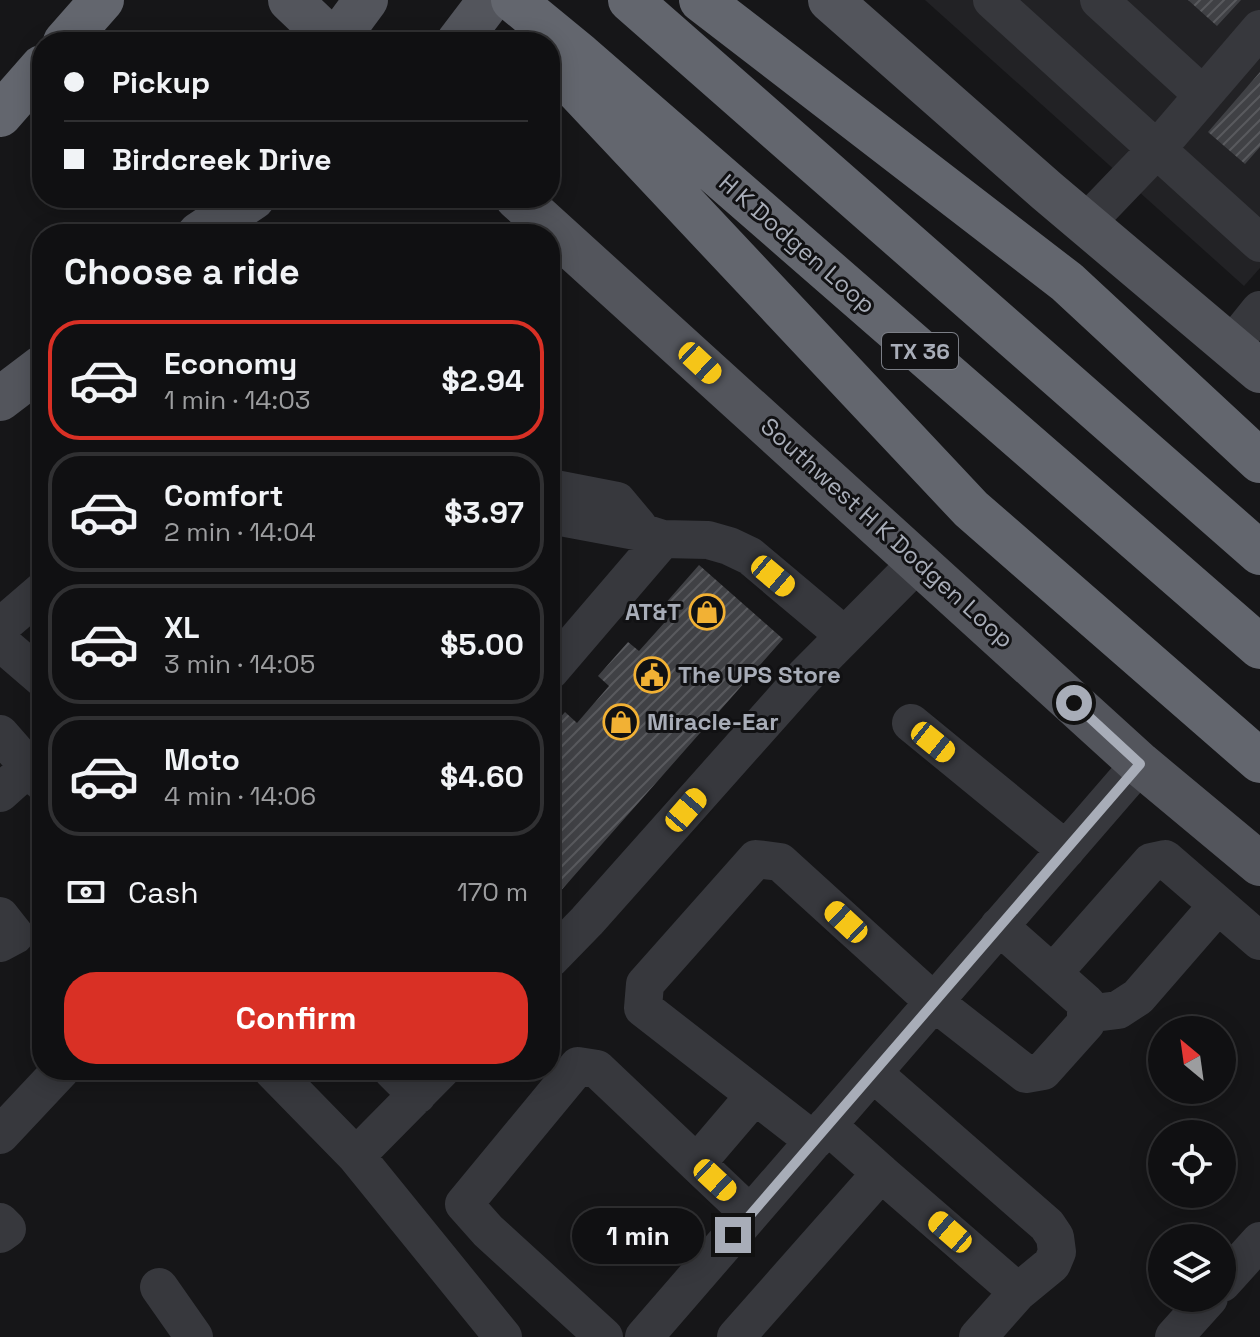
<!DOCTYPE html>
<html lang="en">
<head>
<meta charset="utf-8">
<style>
	body { margin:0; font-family:"Space Grotesk",sans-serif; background:#1e1e20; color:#f1f3f6; height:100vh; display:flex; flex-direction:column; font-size:30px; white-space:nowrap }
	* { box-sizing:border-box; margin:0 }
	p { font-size:26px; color:#9c9d9f }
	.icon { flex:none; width:44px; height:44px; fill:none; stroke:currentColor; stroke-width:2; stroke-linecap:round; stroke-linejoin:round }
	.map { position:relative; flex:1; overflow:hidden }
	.sheet { position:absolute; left:32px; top:224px; width:528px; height:856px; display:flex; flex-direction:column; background:#101012; border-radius:32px; box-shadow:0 4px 20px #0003,0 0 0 2px #303032 }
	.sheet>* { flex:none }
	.banner { position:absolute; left:32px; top:32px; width:528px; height:176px; border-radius:32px; box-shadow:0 4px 20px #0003,0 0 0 2px #303032; display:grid; align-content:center; height:176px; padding:0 32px; background:#101012 }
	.needle { width:52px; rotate:331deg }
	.fabs { position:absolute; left:1148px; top:1016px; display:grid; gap:16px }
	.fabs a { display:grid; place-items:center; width:88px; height:88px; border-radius:50%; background:#101012; box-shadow:0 4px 20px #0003,0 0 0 2px #303032; font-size:40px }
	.end { position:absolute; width:36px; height:36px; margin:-18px; border:10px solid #a8adb8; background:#111; box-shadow:0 0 0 4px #111 }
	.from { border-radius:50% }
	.bubble { position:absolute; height:56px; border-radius:28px; background:#101012; box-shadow:0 4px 20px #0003,0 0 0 2px #303032; font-size:26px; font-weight:700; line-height:56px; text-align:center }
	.car { position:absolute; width:24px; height:48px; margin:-24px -12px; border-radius:10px; box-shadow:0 0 6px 2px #0007; background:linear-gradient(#f5c518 24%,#345 0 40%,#f5c518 0 76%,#345 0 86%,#f5c518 0) }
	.banner b { display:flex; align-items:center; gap:28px; height:76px; font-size:30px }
	.banner b+b { border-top:2px solid #303032 }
	.banner i { width:20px; height:20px; background:#f1f3f6 }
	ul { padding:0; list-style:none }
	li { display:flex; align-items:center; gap:24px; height:120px; margin:0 16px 12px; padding:0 16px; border:4px solid #303032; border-radius:32px }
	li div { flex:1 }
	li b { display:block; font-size:30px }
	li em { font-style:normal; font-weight:700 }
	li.on { border-color:#d93025 }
	li>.icon { width:72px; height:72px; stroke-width:1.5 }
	h2 { padding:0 32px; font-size:36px; line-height:96px }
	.pay { display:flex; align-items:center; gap:20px; height:88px; padding:0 32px; font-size:30px }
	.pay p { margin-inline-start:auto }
	.action { display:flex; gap:16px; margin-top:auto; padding:16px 32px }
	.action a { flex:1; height:92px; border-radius:32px; background:#d93025; color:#fff; font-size:32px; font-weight:700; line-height:92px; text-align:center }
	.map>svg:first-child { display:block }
	.built { fill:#222225 }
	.building { fill:url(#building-hatch) }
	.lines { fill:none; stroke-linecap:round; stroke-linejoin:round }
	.minor { stroke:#37383d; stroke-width:38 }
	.major { stroke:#53555c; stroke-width:44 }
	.highway { stroke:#63666e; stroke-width:44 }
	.route { stroke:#a8adb8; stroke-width:10 }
	.labels { text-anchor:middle; stroke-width:6; stroke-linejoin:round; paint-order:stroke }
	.shield { fill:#111113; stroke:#7b7e86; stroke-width:2 }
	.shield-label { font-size:22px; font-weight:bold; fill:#a8adb8 }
	.street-label { font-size:24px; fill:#a8adb8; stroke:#111113 }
	.poi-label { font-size:24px; font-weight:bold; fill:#a8adb8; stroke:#111113; text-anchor:start }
</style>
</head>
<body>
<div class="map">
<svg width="1260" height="1337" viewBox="0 0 1260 1337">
	<defs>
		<pattern id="building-hatch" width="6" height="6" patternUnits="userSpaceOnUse" patternTransform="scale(2)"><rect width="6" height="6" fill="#404145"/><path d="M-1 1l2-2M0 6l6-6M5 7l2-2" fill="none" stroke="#595a5e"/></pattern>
	</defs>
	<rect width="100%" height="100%" fill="#161618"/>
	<path class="built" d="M 925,0 L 1260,0 L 1260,268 L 1244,286 Z"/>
	<path class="building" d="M 1188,0 L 1241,0 L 1217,26 Z
		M 1260,72 L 1260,147 L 1245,164 L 1208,132 Z
		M 699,565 L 783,639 L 550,903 L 550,729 L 565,712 L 577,723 L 609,686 L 598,676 L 628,642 L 639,651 L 673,613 L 664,605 Z"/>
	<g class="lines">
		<path class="minor" d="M 992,0 L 1260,243
			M 1099,0 L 1203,95
			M 1085,224 L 1157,149 L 1260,29
			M 1231,346 L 1260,310
			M 550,488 L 617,501 L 638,526
			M 550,515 L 641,532 L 663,539 L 708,540 L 729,546 L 750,556 L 844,635
			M 0,627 L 42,591
			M 0,642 L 42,678
			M 550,671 L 663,539
			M 911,723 L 1066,850
			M 0,734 L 42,782
			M 0,793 L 29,767
			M 0,916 L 15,935 L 0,943
			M 550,959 L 587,921 L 805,676 L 918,562
			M 1053,973 L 1151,862 L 1165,859 L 1260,941
			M 1086,1014 L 1118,1010 L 1138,997 L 1218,905
			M 272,1070 L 356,1156 L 441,1070
			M 392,1070 L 417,1095
			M 873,1073 L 1047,1225 L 1055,1237 L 1057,1252 L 1052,1264 L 1018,1292 L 978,1337
			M 0,1135 L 61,1070
			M 814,1141 L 643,1008 L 645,984 L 756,859 L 780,862 L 934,1002 L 1026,1074 L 1043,1071 L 1086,1023 L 1086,1003 L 999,926
			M 356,1156 L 503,1337
			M 697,1163 L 755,1095
			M 881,1173 L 1018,1292
			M 0,1222 L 7,1229 L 0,1234
			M 1222,1283 L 1260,1241
			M 159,1287 L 194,1337
			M 604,1337 L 488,1231 L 464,1204 L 578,1066 L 597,1069 L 750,1214
			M 644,1337 L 1140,764
			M 736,1337 L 881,1173 L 827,1125
			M 1174,1337 L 1209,1298"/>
		<path class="major" d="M 290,0 L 334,42
			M 830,0 L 1047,191 L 1260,371
			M 335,42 L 366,0
			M 458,42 L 490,0
			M 517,198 L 1140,764 L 1260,864
			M 199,234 L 253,198
			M 0,399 L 42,367"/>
		<path class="highway" d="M 513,0 L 580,55 L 1260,647
			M 630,0 L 1260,553
			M 701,0 L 1067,282 L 1260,461
			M 65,42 L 102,0
			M 550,61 L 971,509 L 1260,761
			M 0,115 L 42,67"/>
	</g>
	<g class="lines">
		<path class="route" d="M 733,1235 L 1140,764 L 1074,703"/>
	</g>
	<defs>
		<symbol id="shop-ring" viewBox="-11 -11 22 22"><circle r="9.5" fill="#111113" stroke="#f2b134" stroke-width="1.5"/><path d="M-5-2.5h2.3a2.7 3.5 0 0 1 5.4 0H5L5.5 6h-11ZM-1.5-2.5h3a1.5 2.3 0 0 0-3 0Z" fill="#f2b134"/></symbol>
		<symbol id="civic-ring" viewBox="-11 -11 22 22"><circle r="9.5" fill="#111113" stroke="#f2b134" stroke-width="1.5"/><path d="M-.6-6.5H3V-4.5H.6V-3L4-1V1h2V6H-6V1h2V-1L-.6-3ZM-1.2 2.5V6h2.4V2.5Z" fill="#f2b134"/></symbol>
	</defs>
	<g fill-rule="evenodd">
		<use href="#shop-ring" x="687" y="592" width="40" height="40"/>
		<use href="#civic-ring" x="632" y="655" width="40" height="40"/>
		<use href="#shop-ring" x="601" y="702" width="40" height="40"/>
	</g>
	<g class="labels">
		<rect class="shield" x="882" y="333" width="76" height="36" rx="6"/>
		<g class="shield-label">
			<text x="920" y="359">TX 36</text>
		</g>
		<g class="street-label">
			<text transform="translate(797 244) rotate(41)" y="8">H K Dodgen Loop</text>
			<text transform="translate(887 533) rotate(42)" y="8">Southwest H K Dodgen Loop</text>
		</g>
		<g class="poi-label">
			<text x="681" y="620" text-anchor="end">AT&amp;T</text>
			<text x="678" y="683">The UPS Store</text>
			<text x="647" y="730">Miracle-Ear</text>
		</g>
	</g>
</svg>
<div class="fabs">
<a><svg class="needle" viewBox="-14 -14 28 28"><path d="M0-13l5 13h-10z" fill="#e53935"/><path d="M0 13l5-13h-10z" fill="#9c9d9f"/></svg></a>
<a><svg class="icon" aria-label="locate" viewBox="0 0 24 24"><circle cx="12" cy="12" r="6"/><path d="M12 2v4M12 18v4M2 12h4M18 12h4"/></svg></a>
<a><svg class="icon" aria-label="layers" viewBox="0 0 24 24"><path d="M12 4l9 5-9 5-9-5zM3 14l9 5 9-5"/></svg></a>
</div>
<i class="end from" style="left:1074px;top:703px"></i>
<i class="end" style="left:733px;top:1235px"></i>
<div class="bubble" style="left:572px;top:1208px;width:132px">1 min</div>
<i class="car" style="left:700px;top:363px;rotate:133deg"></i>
<i class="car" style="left:773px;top:576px;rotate:130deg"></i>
<i class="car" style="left:933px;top:742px;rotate:129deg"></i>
<i class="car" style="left:686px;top:810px;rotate:41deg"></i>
<i class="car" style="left:846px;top:922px;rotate:313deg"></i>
<i class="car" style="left:715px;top:1180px;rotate:133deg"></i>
<i class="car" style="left:950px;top:1232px;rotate:311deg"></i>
<div class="banner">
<b><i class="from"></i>Pickup</b>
<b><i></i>Birdcreek Drive</b>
</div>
<section class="sheet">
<h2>Choose a ride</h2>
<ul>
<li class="on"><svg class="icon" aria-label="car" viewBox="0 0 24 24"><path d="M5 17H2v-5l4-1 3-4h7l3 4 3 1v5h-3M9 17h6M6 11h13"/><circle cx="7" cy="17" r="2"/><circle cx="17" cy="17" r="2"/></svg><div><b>Economy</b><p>1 min · 14:03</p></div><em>$2.94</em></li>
<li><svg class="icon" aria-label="car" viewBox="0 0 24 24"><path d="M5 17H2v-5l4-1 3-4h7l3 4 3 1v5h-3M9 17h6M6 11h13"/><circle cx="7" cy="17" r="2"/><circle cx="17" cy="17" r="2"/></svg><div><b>Comfort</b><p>2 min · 14:04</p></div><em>$3.97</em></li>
<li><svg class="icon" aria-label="car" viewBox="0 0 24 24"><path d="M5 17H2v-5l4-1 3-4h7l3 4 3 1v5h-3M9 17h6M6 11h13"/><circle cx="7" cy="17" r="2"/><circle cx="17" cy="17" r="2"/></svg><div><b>XL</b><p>3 min · 14:05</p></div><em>$5.00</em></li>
<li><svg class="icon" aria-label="car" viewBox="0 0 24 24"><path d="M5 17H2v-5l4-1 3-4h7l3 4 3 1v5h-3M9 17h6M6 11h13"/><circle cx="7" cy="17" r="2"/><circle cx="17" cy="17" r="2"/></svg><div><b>Moto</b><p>4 min · 14:06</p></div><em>$4.60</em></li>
</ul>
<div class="pay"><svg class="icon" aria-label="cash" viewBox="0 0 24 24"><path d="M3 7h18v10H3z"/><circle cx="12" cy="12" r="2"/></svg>Cash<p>170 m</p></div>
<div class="action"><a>Confirm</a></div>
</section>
</div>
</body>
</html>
